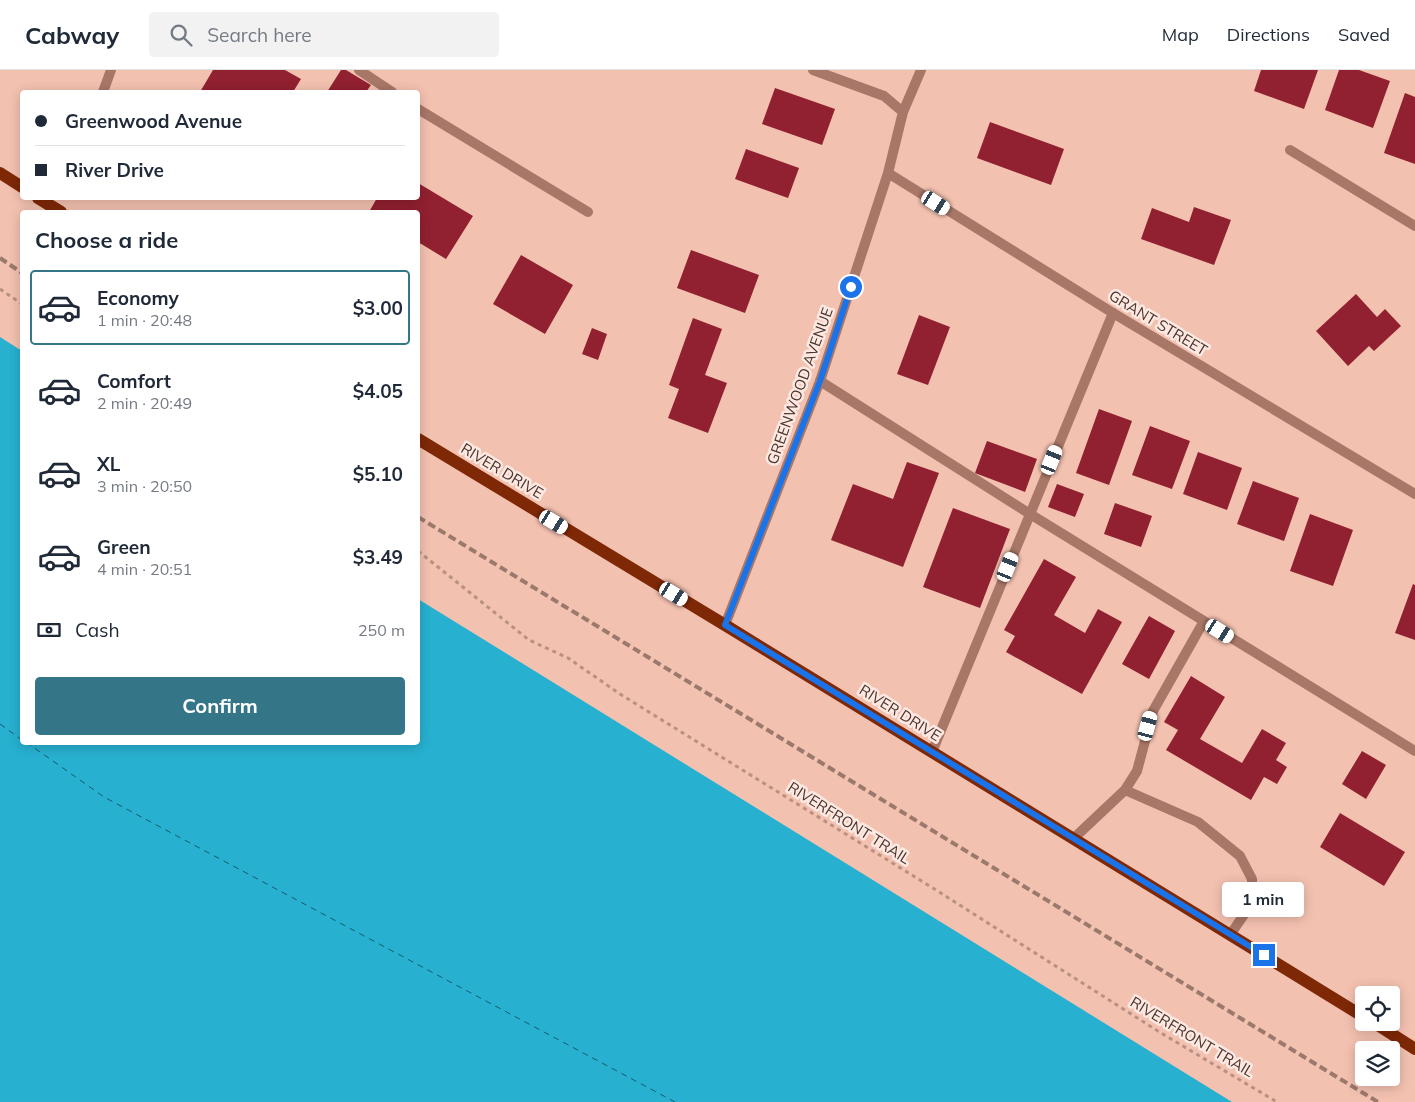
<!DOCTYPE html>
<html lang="en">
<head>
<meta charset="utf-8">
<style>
	body { margin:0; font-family:Mulish,sans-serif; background:#f2f2f3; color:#1f2937; height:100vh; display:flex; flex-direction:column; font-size:19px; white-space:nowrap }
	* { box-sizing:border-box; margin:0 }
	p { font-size:16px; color:#747a83 }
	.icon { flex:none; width:28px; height:28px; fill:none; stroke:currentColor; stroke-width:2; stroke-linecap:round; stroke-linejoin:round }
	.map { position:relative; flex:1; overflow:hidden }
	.panel { position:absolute; left:20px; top:140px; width:400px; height:535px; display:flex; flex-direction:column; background:#fff; border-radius:5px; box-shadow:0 2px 12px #0003 }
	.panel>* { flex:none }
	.top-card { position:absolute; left:20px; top:20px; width:400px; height:110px; border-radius:5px; box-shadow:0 2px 12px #0003; display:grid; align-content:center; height:110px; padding:0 15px; background:#fff }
	.buttons { position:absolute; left:1355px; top:916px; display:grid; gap:10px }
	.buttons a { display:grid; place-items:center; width:45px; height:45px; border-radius:5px; background:#fff; box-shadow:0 2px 12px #0003; font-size:25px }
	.end { position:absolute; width:22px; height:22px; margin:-11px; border:6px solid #1a73e8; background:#fff; box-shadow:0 0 0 2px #fff }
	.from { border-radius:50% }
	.bubble { position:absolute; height:35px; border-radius:5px; background:#fff; box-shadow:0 2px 12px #0003; font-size:16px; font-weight:700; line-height:35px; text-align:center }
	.car { position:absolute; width:15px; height:30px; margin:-15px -8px; border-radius:6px; box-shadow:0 0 4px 1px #0007; background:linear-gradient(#fff 24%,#345 0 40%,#fff 0 76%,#345 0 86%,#fff 0) }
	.top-card b { display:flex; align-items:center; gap:18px; height:48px; font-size:19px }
	.top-card b+b { border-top:1px solid #e0e1e3 }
	.top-card i { width:12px; height:12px; background:#1f2937 }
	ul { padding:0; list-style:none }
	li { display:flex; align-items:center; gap:15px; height:75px; margin:0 10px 8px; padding:0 5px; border:2px solid transparent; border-radius:5px }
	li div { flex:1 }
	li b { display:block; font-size:19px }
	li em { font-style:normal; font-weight:700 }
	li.current { border-color:#347688 }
	li>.icon { width:45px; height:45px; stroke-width:1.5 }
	h2 { padding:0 15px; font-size:22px; line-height:60px }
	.pay { display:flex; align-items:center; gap:12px; height:55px; padding:0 15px; font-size:19px }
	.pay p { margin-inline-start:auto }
	.cta { display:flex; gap:10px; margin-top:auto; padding:10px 15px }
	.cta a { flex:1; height:58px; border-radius:5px; background:#347688; color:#fff; font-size:20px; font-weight:700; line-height:58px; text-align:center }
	header { display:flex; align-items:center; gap:30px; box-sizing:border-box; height:70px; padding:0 25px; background:#fff; border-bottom:1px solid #e0e1e3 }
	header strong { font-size:24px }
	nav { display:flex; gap:28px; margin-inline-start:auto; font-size:18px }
	.search { width:350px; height:45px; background:#f2f2f3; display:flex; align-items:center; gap:12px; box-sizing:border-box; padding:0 18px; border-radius:5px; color:#747a83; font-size:19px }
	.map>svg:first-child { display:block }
	.water { fill:#27b0d0 }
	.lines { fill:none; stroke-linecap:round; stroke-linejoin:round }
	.ferry { stroke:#165c6d; stroke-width:1; stroke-dasharray:6 5; stroke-linecap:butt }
	.building { fill:#912030 }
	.path { stroke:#b99183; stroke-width:3; stroke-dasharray:4 4; stroke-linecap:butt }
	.lane { stroke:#a87767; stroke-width:10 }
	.street { stroke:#a87767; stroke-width:10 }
	.primary { stroke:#7e2806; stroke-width:12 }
	.rail { stroke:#9c796d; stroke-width:4; stroke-dasharray:8 4; stroke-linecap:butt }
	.route { stroke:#1a73e8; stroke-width:6 }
	.labels { text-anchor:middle; stroke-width:5; stroke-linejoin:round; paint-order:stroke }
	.street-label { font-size:15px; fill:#48342d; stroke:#fee9e2 }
</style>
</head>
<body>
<header>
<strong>Cabway</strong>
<div class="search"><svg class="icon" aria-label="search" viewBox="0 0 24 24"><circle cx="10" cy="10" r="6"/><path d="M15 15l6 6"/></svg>Search here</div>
<nav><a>Map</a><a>Directions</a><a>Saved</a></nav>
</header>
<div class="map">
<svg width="1415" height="1032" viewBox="0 0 1415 1032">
	<rect width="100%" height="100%" fill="#f3c1b0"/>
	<path class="water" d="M 0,267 L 22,281 L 22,672 L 418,672 L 418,529 L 1232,1032 L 0,1032 Z"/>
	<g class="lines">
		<path class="ferry" d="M 0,654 L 22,670
			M 26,672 L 104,727 L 675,1032"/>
	</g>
	<path class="building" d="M 213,0 L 285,0 L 301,9 L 293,22 L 200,22 Z
		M 341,0 L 346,0 L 371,15 L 366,22 L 327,22 Z
		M 1261,0 L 1318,0 L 1304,39 L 1254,21 Z
		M 1339,0 L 1359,0 L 1390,11 L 1373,58 L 1325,40 Z
		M 775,18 L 835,39 L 822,75 L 762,54 Z
		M 1405,23 L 1415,27 L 1415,94 L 1384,83 Z
		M 990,52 L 1064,79 L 1051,115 L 977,88 Z
		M 746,79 L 799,98 L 788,128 L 735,109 Z
		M 418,113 L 473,146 L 446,189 L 418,172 L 418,142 L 369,142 L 377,128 L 418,128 Z
		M 1194,137 L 1231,150 L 1214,195 L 1141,169 L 1152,138 L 1189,152 Z
		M 691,180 L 759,205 L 745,243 L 677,218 Z
		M 521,185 L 573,215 L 545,264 L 493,234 Z
		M 1356,224 L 1377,247 L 1385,239 L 1401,256 L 1374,281 L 1369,276 L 1348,296 L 1316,261 Z
		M 919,245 L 950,257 L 928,315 L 897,304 Z
		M 693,248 L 722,259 L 705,305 L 727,313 L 708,363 L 668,348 L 679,319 L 669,315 Z
		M 592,258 L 607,264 L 598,290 L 582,284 Z
		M 1099,339 L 1132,351 L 1109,415 L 1076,403 Z
		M 1150,356 L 1190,371 L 1172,419 L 1132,405 Z
		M 987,371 L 1037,389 L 1025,422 L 975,403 Z
		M 1198,382 L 1242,398 L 1227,440 L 1183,424 Z
		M 907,392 L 939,403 L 903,497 L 831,470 L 853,414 L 893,429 Z
		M 1253,411 L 1299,428 L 1284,471 L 1237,454 Z
		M 1057,414 L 1084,424 L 1075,447 L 1048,437 Z
		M 1115,433 L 1152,446 L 1141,477 L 1104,464 Z
		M 953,438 L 1010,459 L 980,538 L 923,517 Z
		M 1310,444 L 1353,460 L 1333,516 L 1290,501 Z
		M 1044,489 L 1076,507 L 1054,545 L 1085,563 L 1098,539 L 1122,552 L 1082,624 L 1006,582 L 1015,566 L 1004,560 Z
		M 1413,514 L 1415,515 L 1415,570 L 1395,563 Z
		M 1149,546 L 1175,561 L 1149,609 L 1122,594 Z
		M 1191,606 L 1225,627 L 1200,669 L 1242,693 L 1262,659 L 1286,673 L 1276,690 L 1287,697 L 1277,714 L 1264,707 L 1251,730 L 1166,680 L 1178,660 L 1164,652 Z
		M 1362,681 L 1386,695 L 1366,729 L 1342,714 Z
		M 1340,743 L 1405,782 L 1384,816 L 1320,777 Z"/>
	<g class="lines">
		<path class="path" d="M 0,219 L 22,234
			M 418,481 L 529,570 L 568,588 L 620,624 L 936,820 L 1161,963 L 1277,1032"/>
		<path class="lane" d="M 359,0 L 392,22
			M 418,39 L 588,142
			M 1290,80 L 1415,156
			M 820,311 L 1030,444 L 1415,681
			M 932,682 L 1113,243
			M 1125,720 L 1198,752 L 1240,786 L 1252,809 L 1252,833 L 1230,865
			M 1073,769 L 1125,720 L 1137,701 L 1153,641 L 1204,551"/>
		<path class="street" d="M 813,0 L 884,26 L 903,42
			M 103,22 L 111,0
			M 888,103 L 1113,243 L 1415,424
			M 725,555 L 820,311 L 888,103 L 903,42 L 921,0"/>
		<path class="primary" d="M 0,103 L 22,117
			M 38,128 L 61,142
			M 418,369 L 725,555 L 1364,947
			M 1373,952 L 1415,979"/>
		<path class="rail" d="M 0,188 L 22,203
			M 418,447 L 1378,1032"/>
	</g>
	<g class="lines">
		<path class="route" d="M 851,217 L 820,311 L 725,555 L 1264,885"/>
	</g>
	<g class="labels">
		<g class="street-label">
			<text transform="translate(1158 253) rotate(31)" y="5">GRANT STREET</text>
			<text transform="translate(800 316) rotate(-70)" y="5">GREENWOOD AVENUE</text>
			<text transform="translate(502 401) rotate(31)" y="5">RIVER DRIVE</text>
			<text transform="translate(900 643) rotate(32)" y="5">RIVER DRIVE</text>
			<text transform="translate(849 753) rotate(32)" y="5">RIVERFRONT TRAIL</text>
			<text transform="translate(1192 967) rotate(31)" y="5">RIVERFRONT TRAIL</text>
		</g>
	</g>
</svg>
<div class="buttons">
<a><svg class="icon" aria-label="locate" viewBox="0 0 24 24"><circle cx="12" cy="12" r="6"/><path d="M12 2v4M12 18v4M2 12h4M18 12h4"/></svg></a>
<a><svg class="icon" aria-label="layers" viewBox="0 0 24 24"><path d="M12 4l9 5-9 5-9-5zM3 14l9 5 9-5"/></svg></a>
</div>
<i class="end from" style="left:851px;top:217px"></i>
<i class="end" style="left:1264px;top:885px"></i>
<div class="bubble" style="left:1222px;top:812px;width:82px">1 min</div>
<i class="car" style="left:936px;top:133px;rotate:122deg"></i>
<i class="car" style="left:1052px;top:390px;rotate:22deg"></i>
<i class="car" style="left:554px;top:452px;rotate:121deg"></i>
<i class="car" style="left:1008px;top:497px;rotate:22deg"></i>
<i class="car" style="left:674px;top:524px;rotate:121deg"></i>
<i class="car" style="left:1220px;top:561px;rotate:122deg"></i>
<i class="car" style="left:1148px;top:656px;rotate:15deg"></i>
<div class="top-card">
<b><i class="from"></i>Greenwood Avenue</b>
<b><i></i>River Drive</b>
</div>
<section class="panel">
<h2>Choose a ride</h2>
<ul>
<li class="current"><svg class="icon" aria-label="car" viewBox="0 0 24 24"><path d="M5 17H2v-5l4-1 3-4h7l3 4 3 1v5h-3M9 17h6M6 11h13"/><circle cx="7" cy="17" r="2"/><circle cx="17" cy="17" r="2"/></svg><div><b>Economy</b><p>1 min · 20:48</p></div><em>$3.00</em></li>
<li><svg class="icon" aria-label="car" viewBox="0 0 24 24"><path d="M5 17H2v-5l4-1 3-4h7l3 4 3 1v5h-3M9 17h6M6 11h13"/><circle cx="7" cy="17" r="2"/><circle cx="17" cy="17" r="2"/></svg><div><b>Comfort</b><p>2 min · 20:49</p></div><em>$4.05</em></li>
<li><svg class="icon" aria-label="car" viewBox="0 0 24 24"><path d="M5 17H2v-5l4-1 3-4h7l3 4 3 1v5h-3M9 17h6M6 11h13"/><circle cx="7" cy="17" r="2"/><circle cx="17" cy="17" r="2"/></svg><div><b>XL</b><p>3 min · 20:50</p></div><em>$5.10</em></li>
<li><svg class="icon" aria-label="car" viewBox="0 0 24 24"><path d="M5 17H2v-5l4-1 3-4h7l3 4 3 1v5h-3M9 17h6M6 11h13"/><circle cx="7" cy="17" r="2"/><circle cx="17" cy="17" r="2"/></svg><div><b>Green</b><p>4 min · 20:51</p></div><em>$3.49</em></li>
</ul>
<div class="pay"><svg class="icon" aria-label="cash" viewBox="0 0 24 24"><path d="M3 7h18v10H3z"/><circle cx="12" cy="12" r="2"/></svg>Cash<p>250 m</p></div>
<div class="cta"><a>Confirm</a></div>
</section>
</div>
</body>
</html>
